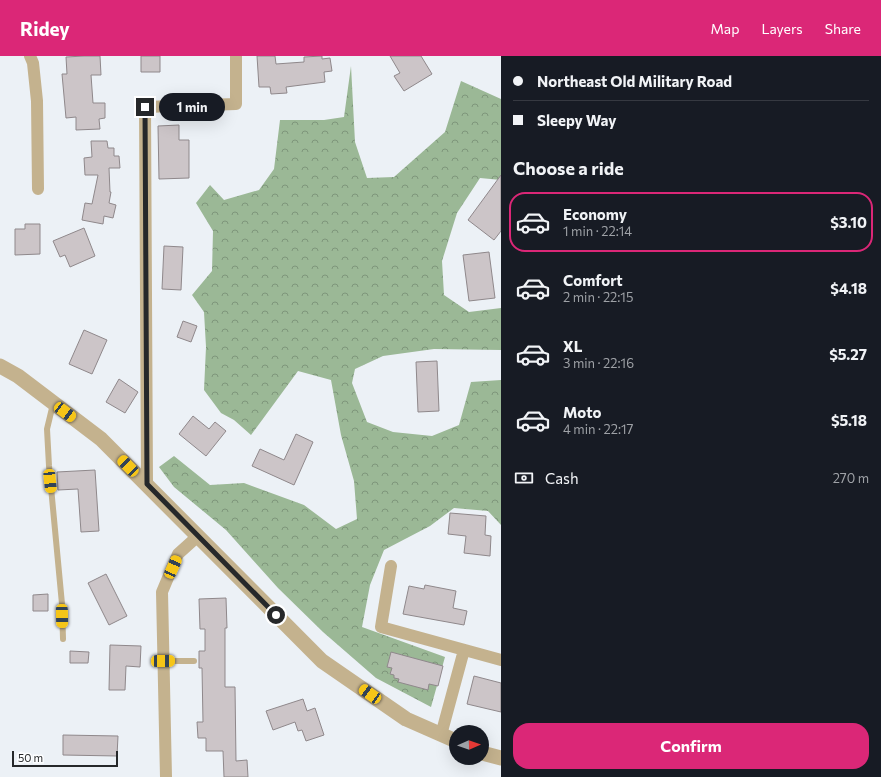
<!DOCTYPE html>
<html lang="en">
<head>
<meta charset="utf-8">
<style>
	body { margin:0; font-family:Commissioner,sans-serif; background:#242831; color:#f1f3f6; height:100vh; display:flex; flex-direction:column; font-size:15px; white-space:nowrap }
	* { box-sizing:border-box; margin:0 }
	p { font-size:13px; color:#9ea1a6 }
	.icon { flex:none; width:22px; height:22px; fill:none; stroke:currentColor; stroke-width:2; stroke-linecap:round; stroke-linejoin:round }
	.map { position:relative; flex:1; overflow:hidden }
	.sheet { display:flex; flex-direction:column; background:#171b24; width:380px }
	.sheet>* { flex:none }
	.guide { display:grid; align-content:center; height:88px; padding:0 12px; background:#171b24 }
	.needle { width:26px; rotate:88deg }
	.tools { position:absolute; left:449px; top:669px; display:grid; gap:8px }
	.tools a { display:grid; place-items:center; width:40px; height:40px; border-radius:50%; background:#171b24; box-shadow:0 4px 16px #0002; font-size:20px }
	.scale { position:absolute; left:12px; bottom:10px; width:106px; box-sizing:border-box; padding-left:4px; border:2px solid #26282a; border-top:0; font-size:11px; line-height:14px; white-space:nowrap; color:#26282a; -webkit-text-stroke:3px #fdfeff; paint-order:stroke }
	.end { position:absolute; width:18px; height:18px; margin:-9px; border:5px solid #26282a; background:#fff; box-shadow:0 0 0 2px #fff }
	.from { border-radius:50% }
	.bubble { position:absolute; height:28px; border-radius:14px; background:#171b24; box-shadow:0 4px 16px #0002; font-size:13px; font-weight:700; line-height:28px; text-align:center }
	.car { position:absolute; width:12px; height:24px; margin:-12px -6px; border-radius:5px; box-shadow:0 0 3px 1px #0007; background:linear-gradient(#f5c518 24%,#345 0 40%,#f5c518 0 76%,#345 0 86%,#f5c518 0) }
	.guide b { display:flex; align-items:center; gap:14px; height:38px; font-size:15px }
	.guide b+b { border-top:1px solid #363941 }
	.guide i { width:10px; height:10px; background:#f1f3f6 }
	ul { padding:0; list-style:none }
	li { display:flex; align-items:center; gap:12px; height:60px; margin:0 8px 6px; padding:0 4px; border:2px solid transparent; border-radius:16px }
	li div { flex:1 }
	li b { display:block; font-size:15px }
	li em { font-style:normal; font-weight:700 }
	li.selected { border-color:#db2777 }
	li>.icon { width:36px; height:36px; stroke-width:1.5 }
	h2 { padding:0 12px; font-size:18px; line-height:48px }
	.pay { display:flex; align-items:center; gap:10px; height:44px; padding:0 12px; font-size:15px }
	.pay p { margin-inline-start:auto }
	.primary-button { display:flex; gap:8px; margin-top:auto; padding:8px 12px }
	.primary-button a { flex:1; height:46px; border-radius:16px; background:#db2777; color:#fff; font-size:16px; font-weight:700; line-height:46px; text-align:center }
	header { display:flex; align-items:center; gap:24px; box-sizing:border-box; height:56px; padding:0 20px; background:#db2777; color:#fff }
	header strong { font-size:19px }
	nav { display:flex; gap:22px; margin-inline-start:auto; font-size:14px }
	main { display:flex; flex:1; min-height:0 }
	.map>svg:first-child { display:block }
	.forest { fill:url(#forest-crowns) }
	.building { fill:#ccc5c8; stroke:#8f888b }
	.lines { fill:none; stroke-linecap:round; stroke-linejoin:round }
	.service { stroke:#c4b28e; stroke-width:6 }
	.minor { stroke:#c4b28e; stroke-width:12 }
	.tertiary { stroke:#c4b28e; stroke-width:15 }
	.route { stroke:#26282a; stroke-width:5 }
</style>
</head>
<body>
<header>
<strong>Ridey</strong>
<nav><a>Map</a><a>Layers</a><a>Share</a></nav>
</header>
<main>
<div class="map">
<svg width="501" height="721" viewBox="0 0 501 721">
	<defs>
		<pattern id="forest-crowns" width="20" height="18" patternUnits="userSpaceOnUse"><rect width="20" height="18" fill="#9bb896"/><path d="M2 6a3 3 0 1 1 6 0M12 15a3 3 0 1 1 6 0" fill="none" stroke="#7e967b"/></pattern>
	</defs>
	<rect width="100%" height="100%" fill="#ecf1f6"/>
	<path class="forest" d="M 351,10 L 355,86 L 367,122 L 394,121 L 445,76 L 461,25 L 501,43 L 501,124 L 480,122 L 457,157 L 442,205 L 444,239 L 469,256 L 501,252 L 501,294 L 434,293 L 383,300 L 355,313 L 352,327 L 367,366 L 393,376 L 432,380 L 459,369 L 471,326 L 501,324 L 501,469 L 488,455 L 454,452 L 430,470 L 384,494 L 370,529 L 362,571 L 445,601 L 431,651 L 376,622 L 323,576 L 278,532 L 226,474 L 174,431 L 159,411 L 174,400 L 210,429 L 244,427 L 304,449 L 336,473 L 357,463 L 354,425 L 341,379 L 331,324 L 298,315 L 251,379 L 234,364 L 221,357 L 204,334 L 206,291 L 204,256 L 192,239 L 212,215 L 213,175 L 196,147 L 210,129 L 224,144 L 259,134 L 274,113 L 280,64 L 324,64 L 344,61 Z"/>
	<path class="building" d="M 84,0 L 100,0 L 101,19 L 91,19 L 93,47 L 105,47 L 105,62 L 99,63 L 100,73 L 76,74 L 76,61 L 66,62 L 62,18 L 67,18 L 66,1 Z
		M 141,0 L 160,0 L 160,16 L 141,16 Z
		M 257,0 L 275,0 L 276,8 L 304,6 L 304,1 L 322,0 L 322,3 L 330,2 L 332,15 L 324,16 L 325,26 L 286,31 L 287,37 L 271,38 L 270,31 L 259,31 Z
		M 390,0 L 421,0 L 432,18 L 404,35 L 394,20 L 400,17 Z
		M 179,69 L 179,84 L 189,84 L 189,122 L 159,123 L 158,70 Z
		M 91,85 L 107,85 L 108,92 L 114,92 L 114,100 L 119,100 L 120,112 L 109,112 L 110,136 L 111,136 L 109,147 L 116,149 L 113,162 L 104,160 L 103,168 L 82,164 L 85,147 L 92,148 L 98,119 L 85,119 L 84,102 L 92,101 Z
		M 501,119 L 501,175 L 494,184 L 468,164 Z
		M 25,168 L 40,168 L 40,198 L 15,199 L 15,173 L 25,173 Z
		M 84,172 L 95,200 L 70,211 L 65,199 L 60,201 L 53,185 Z
		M 164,190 L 183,191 L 181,234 L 162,233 Z
		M 489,196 L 495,242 L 469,245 L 463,199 Z
		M 183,265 L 197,270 L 191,286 L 177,281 Z
		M 84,274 L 107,284 L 92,318 L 69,308 Z
		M 437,305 L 439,355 L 418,356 L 416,306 Z
		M 119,323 L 138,336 L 125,357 L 106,346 Z
		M 193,360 L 209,373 L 215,366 L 226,375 L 206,400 L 179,378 Z
		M 296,378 L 313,386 L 294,429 L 252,410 L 260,393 L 284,404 Z
		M 95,414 L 99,475 L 81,476 L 78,433 L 58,434 L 57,416 Z
		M 450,457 L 486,460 L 485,479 L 491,480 L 490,500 L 464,497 L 466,480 L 448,478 Z
		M 106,518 L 127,560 L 109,569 L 88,527 Z
		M 425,529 L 456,535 L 453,552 L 467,555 L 464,569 L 403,558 L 409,530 L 424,533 Z
		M 48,538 L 48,555 L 33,555 L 33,539 Z
		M 226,542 L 227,572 L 225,572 L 225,631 L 235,631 L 236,705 L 247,704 L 248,721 L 224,721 L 223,695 L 206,695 L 206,682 L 198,682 L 197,666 L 203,666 L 202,612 L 199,612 L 199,595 L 205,595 L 205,573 L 200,573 L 199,543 Z
		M 110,589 L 141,590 L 140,611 L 126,610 L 125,634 L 109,634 Z
		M 70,595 L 89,596 L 88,607 L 70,607 Z
		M 391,596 L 443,610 L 438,630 L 429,628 L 428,634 L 398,626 L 399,623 L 394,622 L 394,619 L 390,618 L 392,612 L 387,611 Z
		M 474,620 L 501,627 L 501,656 L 467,648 Z
		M 303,643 L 307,655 L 315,652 L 324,679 L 306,685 L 302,674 L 298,675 L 295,666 L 273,674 L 266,655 Z
		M 63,679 L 118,680 L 117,700 L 63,699 Z"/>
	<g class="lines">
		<path class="service" d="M 53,348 L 47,373 L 49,410 L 62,548 L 63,583
			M 163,605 L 194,605"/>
		<path class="minor" d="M 30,0 L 33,7 L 37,45 L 38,133
			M 147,428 L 145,51 L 236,48 L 236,0
			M 391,510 L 381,571 L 501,604
			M 441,679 L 464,594
			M 166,721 L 162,536 L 178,498 L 198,480"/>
		<path class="tertiary" d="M 0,310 L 18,320 L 101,383 L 322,605 L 406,663 L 456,685
			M 482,697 L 501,702"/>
	</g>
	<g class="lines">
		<path class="route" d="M 145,51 L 147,428 L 276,559"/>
	</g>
</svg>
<div class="tools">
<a><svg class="needle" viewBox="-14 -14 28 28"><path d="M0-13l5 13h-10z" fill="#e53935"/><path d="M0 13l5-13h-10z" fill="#9ea1a6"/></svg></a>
</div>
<div class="scale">50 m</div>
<i class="end from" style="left:276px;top:559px"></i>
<i class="end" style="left:145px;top:51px"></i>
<div class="bubble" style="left:159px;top:37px;width:66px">1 min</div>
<i class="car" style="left:65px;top:356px;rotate:127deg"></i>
<i class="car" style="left:128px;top:410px;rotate:315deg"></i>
<i class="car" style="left:50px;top:425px;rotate:174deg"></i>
<i class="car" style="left:173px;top:511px;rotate:24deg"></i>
<i class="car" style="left:62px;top:560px;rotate:179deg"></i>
<i class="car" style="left:163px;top:605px;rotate:89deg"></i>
<i class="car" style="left:370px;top:638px;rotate:305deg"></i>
</div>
<section class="sheet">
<div class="guide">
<b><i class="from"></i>Northeast Old Military Road</b>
<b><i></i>Sleepy Way</b>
</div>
<h2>Choose a ride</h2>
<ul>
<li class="selected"><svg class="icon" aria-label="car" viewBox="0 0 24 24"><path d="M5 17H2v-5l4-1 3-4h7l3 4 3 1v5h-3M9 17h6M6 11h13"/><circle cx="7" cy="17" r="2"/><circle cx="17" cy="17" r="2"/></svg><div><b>Economy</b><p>1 min · 22:14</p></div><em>$3.10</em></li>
<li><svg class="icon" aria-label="car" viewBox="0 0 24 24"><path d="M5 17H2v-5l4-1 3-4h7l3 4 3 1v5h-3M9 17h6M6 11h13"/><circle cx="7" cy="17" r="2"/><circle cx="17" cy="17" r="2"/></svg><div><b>Comfort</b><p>2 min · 22:15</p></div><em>$4.18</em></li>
<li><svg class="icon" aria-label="car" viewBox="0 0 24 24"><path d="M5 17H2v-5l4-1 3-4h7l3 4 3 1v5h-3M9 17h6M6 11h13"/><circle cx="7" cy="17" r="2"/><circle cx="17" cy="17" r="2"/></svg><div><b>XL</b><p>3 min · 22:16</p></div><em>$5.27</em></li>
<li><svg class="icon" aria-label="car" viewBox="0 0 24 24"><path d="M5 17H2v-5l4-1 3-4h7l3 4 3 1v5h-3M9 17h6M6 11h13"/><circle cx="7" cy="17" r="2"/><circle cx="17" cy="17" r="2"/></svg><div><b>Moto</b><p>4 min · 22:17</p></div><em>$5.18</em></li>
</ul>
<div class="pay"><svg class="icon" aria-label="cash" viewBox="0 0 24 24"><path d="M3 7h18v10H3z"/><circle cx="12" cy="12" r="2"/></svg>Cash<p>270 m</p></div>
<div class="primary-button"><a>Confirm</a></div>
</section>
</main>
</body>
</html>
